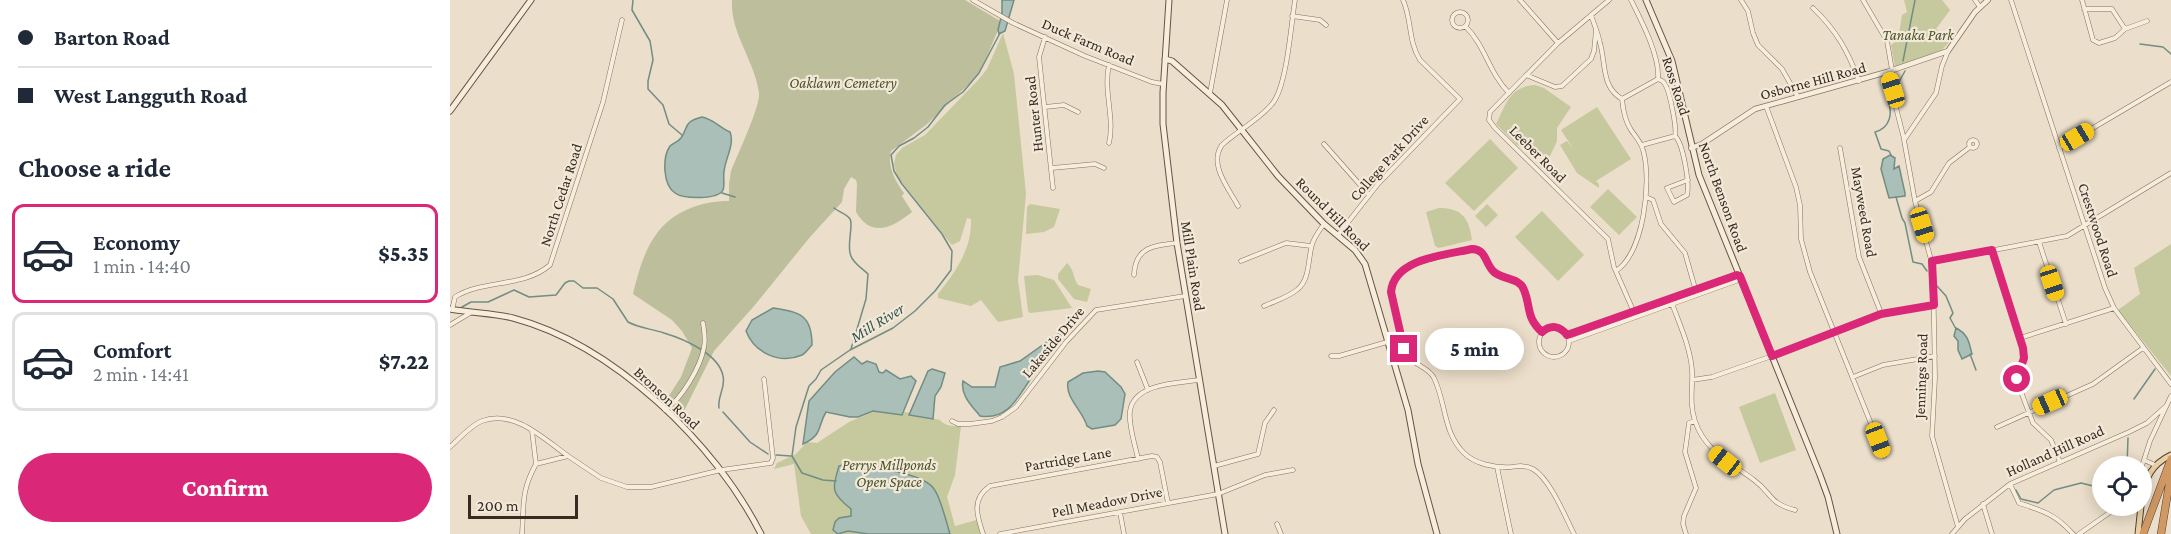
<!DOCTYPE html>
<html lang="en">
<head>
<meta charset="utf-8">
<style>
	body { margin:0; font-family:"Crimson Pro",serif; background:#f2f2f3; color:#1f2937; height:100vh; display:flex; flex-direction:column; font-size:22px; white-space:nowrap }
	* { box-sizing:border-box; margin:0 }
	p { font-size:20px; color:#747a83 }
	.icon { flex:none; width:33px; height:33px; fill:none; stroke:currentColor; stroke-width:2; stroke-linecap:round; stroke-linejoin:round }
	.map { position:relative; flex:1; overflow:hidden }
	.details { display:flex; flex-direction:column; background:#fff; width:450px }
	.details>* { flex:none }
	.hud { display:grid; align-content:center; height:132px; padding:0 18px; background:#fff }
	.tools { position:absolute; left:1642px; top:456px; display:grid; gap:12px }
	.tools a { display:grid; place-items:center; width:60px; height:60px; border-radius:50%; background:#fff; box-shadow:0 3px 15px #0003; font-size:30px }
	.scale { position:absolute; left:18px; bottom:15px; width:110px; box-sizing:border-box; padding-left:6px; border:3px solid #382b22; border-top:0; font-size:16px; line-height:21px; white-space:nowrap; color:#382b22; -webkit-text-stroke:4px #f3e9d9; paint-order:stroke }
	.end { position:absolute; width:27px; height:27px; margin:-14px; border:8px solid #db2777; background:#fff; box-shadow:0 0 0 3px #fff }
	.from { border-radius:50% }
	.bubble { position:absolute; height:42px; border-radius:21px; background:#fff; box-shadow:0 3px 15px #0003; font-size:20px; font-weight:800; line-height:42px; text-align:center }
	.car { position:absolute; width:18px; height:36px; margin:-18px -9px; border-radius:8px; box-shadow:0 0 4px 2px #0007; background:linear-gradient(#f5c518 24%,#345 0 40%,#f5c518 0 76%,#345 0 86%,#f5c518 0) }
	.hud b { display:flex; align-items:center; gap:21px; height:57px; font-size:22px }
	.hud b+b { border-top:2px solid #e0e1e3 }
	.hud i { width:15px; height:15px; background:#1f2937 }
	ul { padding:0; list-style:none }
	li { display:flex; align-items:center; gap:18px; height:99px; margin:0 12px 9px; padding:0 6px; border:3px solid #e0e1e3; border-radius:12px }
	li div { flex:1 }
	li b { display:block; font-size:22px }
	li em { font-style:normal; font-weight:800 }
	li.on { border-color:#db2777 }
	li>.icon { width:54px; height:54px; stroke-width:1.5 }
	h2 { padding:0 18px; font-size:27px; line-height:72px }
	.primary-button { display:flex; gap:12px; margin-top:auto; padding:12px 18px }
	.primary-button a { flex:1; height:69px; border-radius:36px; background:#db2777; color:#fff; font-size:24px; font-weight:800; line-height:69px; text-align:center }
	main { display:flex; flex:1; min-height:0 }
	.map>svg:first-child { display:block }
	.green { fill:#c6c89e }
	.cemetery { fill:#bcbe9c }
	.water { fill:#aabfb8; stroke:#718d84; stroke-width:1.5 }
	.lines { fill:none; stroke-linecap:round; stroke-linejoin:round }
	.stream { stroke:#718d84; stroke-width:1.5 }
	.minor-casing { stroke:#867160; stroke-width:5 }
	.tertiary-casing { stroke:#867160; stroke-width:6 }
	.secondary-casing { stroke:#685343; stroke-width:7 }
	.primary-casing { stroke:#544033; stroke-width:7 }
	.motorway-casing { stroke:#544033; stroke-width:8 }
	.minor { stroke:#f6eddc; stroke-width:4 }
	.tertiary { stroke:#f6eddc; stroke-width:4.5 }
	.secondary { stroke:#f6eddc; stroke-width:5 }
	.primary { stroke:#e9d0a6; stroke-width:5 }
	.motorway { stroke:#d09964; stroke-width:7 }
	.route { stroke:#db2777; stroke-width:8 }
	.labels { text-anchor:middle; stroke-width:4.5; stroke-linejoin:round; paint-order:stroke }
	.park-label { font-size:15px; font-style:italic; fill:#4b522a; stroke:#f3e9d9 }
	.street-label { font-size:15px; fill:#382b22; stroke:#f3e9d9 }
	.water-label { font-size:16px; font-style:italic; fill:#335651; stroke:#f3e9d9 }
</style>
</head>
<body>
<main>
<section class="details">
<div class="hud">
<b><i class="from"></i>Barton Road</b>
<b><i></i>West Langguth Road</b>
</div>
<h2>Choose a ride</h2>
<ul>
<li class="on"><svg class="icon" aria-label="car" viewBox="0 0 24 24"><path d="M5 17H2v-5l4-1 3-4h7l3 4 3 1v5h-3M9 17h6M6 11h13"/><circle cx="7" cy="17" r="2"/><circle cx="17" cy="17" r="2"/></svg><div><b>Economy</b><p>1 min · 14:40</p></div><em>$5.35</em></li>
<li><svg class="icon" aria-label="car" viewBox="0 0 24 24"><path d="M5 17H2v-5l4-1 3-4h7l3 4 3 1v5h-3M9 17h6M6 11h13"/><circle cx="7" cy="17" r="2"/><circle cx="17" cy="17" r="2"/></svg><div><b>Comfort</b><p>2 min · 14:41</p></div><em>$7.22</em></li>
</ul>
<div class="primary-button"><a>Confirm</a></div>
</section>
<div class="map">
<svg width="1721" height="534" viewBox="0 0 1721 534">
	<rect width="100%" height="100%" fill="#ebdeca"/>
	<path class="green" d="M 1454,0 L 1492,0 L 1500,10 L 1486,29 L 1500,41 L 1492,50 L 1445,67 L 1441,45 L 1448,40 L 1452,15 L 1457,12 Z
		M 553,33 L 564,74 L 576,194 L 568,280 L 573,317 L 548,322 L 531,300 L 521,306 L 488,298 L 488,294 C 506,271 522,249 521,219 L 517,218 L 510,241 L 502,245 L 500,243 L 447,176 L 444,164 L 446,155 L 452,148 L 475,135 L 529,79 L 537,69 Z
		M 1085,85 L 1094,88 L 1121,107 L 1107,128 L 1107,141 L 1100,156 L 1095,158 L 1067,145 L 1046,124 C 1057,103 1059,87 1085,85 Z
		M 1147,107 L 1181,159 L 1146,181 L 1149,184 L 1149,188 L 1127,173 L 1110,145 L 1117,141 L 1124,150 L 1111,130 Z
		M 1040,139 L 1068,168 L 1024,211 L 995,183 Z
		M 1158,189 L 1187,217 L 1169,235 L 1140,207 Z
		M 580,204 L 610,209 L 604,227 L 594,232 L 576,234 L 577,207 Z
		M 1037,204 L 1048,215 L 1036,227 L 1025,216 Z
		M 989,208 C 1012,208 1019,218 1022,240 L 989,248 L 985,246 L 976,212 Z
		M 1092,211 L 1134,255 L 1108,281 L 1065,237 Z
		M 1721,244 L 1721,376 L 1668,310 L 1690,294 L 1684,268 Z
		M 617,263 C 624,269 623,278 628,285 L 641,289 L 637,302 L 624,299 L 608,279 L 608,274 Z
		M 588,275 L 604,280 L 622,308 L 580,313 L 578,311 L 574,276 Z
		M 1325,393 L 1346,450 L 1310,463 L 1289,407 Z
		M 451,411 L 490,420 C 496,427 503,426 511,426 L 505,475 L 497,497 L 505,526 L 530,519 L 536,534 L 361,534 L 351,516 L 344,464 L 324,469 L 327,463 L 346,454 L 357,442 L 367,443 L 399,422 L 423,412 Z"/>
	<path class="cemetery" d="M 282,0 L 515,0 L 550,21 L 548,30 L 532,68 L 521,82 L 476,125 L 441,151 C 437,166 445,181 454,193 L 452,196 L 462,212 C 443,227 422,239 406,212 L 407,184 L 406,180 L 401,177 L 394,189 L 392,202 L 360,237 L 304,306 L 264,351 L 230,419 L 213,405 L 231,377 L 242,348 L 232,331 L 222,320 L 183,294 C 187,277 194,251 205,236 C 222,211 251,201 279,201 L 279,184 L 281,171 C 287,156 311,105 309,93 C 305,61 280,33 282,0 Z"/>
	<path class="water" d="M 552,0 L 564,0 L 555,31 L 549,34 L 548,30 L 552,13 Z
		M 252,117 C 263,119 269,127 280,132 C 285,144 275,159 274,172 C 273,177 275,186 273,190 C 268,200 233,199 225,193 C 213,185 212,158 220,146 C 223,143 228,142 231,138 C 239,126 233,122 252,117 Z
		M 1440,155 L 1445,158 L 1444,169 L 1449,166 L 1455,193 L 1455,196 L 1439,198 L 1431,169 L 1433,159 Z
		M 323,308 C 350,312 362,315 362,345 C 359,348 356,353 352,355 C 329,365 304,352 296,331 L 302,320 Z
		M 1506,328 C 1518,334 1519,342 1522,354 L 1512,359 L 1508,350 L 1508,341 L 1504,336 Z
		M 608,334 L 611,335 L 608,344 C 600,355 591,364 584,374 C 569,394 560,421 530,416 C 522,406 510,395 513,381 L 522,387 L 545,387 L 550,367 L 570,361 Z
		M 404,357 L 412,364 L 417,361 L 426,364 L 429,372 L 433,373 L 436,370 L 450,379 L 461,376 L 466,381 L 452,415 L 423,411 L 408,417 L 400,417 L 376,412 C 367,427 373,435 353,444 L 359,401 L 385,372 Z
		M 482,369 L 495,373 L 491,387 L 485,396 L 483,419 L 459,415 L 478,371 Z
		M 648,371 L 655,372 L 671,387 L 675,394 L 671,419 L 665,425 L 642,429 L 637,426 C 633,411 615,398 618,382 L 633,373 Z
		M 398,463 C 418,467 473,472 484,489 C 490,496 497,524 500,534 L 418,534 L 398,531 L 388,534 L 383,530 L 385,522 L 389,518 L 401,516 L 401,509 C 381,493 382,490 389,466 Z"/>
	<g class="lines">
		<path class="stream" d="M 183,0 L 182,10 L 200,41 L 202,53 L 203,60 L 198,81 L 198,89 L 213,105 L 219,124 L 232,135
			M 1690,44 L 1713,47 L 1721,54
			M 1453,61 L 1465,0
			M 1444,91 L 1455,71
			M 1441,155 L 1439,151 L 1431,149 L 1425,132 C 1440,128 1443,114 1438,100 L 1441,95
			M 272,193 L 285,197
			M 1446,197 L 1452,218 L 1455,223 L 1463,262 L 1472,264 L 1477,271
			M 384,208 C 389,212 397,214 400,219 C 404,224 396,246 401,256 C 403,263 413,269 418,274 L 416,299 L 401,349
			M 1487,286 L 1496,296 L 1503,313 L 1500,318 L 1506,329
			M 12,307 L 21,302 L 38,302 L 64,290 L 79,297 L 106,295 L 115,283 L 119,281 L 124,281 L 133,288 L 147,288 L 163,299 L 178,322 C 189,328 202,329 214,333 C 234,339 269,354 273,376 C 276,388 267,396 269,408
			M 1520,354 L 1526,370
			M 1684,399 L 1705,369
			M 273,412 L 300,442 L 318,454
			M 326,455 L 341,456
			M 1677,466 L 1678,438
			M 386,481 L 373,480 L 352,473 L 342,456 L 346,427 L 359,386 L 366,379 L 371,370 L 400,350 L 443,328 L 465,311 L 485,291 L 501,270 L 502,251 L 492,234 L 452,184 L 444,171 L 441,155 L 449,146 L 464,138 L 478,127 L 495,105 L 513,92 L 529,73 L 550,33
			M 1566,490 L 1571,499 L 1588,503 L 1604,490 L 1631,483 L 1647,487 L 1653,492"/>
		<defs>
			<path id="minor" d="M 523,0 L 563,23 L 635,56 L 702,82 L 713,84
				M 1070,0 L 1108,43
				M 1159,0 L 1108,43 L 1040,112 L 1039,120 L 1045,128 L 1158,239 L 1164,267 L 1186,317
				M 1181,0 C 1191,20 1210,56 1208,79
				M 1291,0 L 1298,11 L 1303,33 L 1308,45 L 1332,69 L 1348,97
				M 1413,0 L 1437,41 L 1442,70
				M 1525,0 L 1530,7
				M 1561,0 L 1655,288 L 1664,308 L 1721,384
				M 1632,0 L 1643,40 L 1649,43 L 1665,38 L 1675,29 L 1697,21
				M 1363,8 C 1386,30 1398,51 1409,81
				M 1634,9 L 1662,9 L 1675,29
				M1002 20a8 8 0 1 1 16 0a8 8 0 1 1-16 0Z
				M 1141,15 C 1144,24 1148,33 1150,43 C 1156,63 1151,87 1172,99
				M 842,16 L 870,20 L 876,25
				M 1015,26 C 1035,45 1039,73 1059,93
				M 595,37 L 589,57 L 603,188
				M 1498,51 L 1492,66 L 1486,93 L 1454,140 L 1465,201 L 1483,267 L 1485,378 L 1482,436 L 1508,527
				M 659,65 C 653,91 665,118 659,143
				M 1437,72 L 1454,139
				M 1076,75 L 1105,87 L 1112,86 L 1141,59 L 1144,51 L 1146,30
				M 1208,79 C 1213,81 1213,81 1216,86 C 1220,94 1227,128 1225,136 C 1233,143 1240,184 1237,195 L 1224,202 L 1217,188 L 1238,180
				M 760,93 L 777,0
				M 1172,99 L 1208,79
				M 1316,106 L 1346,187 L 1350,205 L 1351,239 L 1360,272 L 1434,456
				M 595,107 L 614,105 L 628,112
				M1519 144a4 4 0 1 1 8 0a4 4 0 1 1-8 0Z
				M 874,144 L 919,195
				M 1192,145 L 1225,136
				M 1390,148 L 1409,257 L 1431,313
				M 1609,148 L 1721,82
				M 602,168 L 645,164 L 654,168
				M 1196,197 L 1203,200 L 1211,224 L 1235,253 L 1247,295
				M 1465,201 L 1481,192 L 1499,163 L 1520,147
				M 788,206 C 779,189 758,164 772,145 C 787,131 809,120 822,104 C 837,87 841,24 845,0
				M 888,235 L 928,184 L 1010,99 L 970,60 C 958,41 962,20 953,0
				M 1589,242 L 1616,324
				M 1542,251 L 1573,348 L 1574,358 L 1568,373 L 1568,384 L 1583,423 L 1601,440 L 1610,462
				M 791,261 L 836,243 L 861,246
				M 1482,262 L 1617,236 L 1721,173
				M 1166,271 C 1194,252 1202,181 1193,150 C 1191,142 1185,136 1181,130 C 1175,121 1173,110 1172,99
				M 684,275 C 685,247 704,245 727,243
				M 1220,298 C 1228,321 1240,345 1242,370 C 1243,388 1239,403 1245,421 L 1239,423 L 1235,452 L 1246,488 L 1234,516 L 1233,524 L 1236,534
				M 814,306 C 825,301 839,297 848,289 C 860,279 858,258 862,245 C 864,237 869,231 874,224
				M 2,310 L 5,297 C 34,279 73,288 100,265 L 153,102 L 172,20
				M 0,325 L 20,313
				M1089 342a15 15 0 1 1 30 0a15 15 0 1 1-30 0Z
				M 1092,332 C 1076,318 1081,308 1074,290 C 1070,278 1052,280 1043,271 C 1036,264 1037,256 1027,249 C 1016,248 1003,253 992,256 C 949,267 934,272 947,320 C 950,331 951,345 957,355 C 963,365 979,367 984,378 C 996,402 993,433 1014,453 C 1025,464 1045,468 1061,467 C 1069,466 1075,465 1083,469 C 1100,479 1115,516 1124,534
				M 1117,335 L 1284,275 L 1290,276
				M 1570,338 L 1664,308
				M 1119,341 L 1286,281 L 1290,276
				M 881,356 L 889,356 L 937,342
				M 687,362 L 698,390
				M 1403,377 L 1433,365 L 1485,356
				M 1242,380 L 1262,377 L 1322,356 L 1431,313 L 1484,305
				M 215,410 C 232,399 251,366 254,347 C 256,339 254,331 253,323
				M 502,421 L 508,424 L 520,424 L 542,421 L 552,417 L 566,407 L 616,342 L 646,310 L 735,296
				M 1245,421 C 1255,451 1280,462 1304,480 C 1323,494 1318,503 1345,510
				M 1547,427 L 1643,384 L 1693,348
				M 82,431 L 86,464
				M 0,447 C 9,439 21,425 32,421 C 64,409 94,439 118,456
				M 688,459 C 685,444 678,425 680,411 C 684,383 728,383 749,380
				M 1694,460 L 1705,465
				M 764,466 L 808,454 L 815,423 L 824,410
				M 1692,466 L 1700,441 L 1721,396
				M 1047,467 L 1061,534
				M 1560,484 L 1569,503 C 1593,511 1605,514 1623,534
				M 1533,504 L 1542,534
				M 670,512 L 674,534
				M 827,524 L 831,534
				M 72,534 C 74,504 71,491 86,464 L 118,456 L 151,478 L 177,487 L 201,487 L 271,470 L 321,463 L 323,458 L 314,379
				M 533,534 C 527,516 521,499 540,486 L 702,456 L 707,457 L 710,462 L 718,503
				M 550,534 L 768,494 L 815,475 L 843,470
				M 1502,534 L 1515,519 L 1560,484 L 1679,432 L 1697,423 L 1716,406
				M 1629,534 L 1669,506"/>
			<path id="tertiary" d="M 1241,148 L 1252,144 L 1305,109 L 1437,72 L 1498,51 L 1525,12 L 1538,0"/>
			<path id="secondary" d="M 719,0 L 713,93 L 713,124 L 727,243 L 775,534
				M 1196,0 L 1222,61 L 1249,175 L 1370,475 L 1378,497 L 1387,534
				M 715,59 L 722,61 L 772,105 L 828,176 L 874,224 L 905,250 L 915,264 L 958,410 L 968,464 L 987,534
				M 0,111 L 81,0
				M 0,309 C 21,313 43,313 63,318 C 164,345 265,443 311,534"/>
			<path id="primary" d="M 1692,498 C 1695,478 1702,464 1721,455
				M 1688,534 L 1691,506"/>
			<path id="motorway" d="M 1693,534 L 1721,459
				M 1711,534 L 1721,473"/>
		</defs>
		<use href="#minor" class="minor-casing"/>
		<use href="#tertiary" class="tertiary-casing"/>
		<use href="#secondary" class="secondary-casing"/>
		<use href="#primary" class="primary-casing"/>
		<use href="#motorway" class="motorway-casing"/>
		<use href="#minor" class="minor"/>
		<use href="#tertiary" class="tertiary"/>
		<use href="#secondary" class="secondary"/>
		<use href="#primary" class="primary"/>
		<use href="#motorway" class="motorway"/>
	</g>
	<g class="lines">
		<path class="route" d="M 954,349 L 941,292 C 944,258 996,255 1022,249 C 1036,249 1035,263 1043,271 C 1051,280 1070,277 1074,290 C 1081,307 1076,318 1092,332 C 1101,324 1110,326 1117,335 L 1287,275 L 1290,276 L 1322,356 L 1431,314 L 1484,305 L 1482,261 L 1542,250 L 1573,348 L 1574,358 L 1567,379"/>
	</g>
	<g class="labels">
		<g class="park-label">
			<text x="1468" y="40">Tanaka Park</text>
			<text x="393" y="88">Oaklawn Cemetery</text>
			<text x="439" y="470">Perrys Millponds<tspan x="439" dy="17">Open Space</tspan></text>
		</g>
		<g class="street-label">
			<text transform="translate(638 42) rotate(23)" y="5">Duck Farm Road</text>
			<text transform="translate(1363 81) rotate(-15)" y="5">Osborne Hill Road</text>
			<text transform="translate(1226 86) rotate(72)" y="5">Ross Road</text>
			<text transform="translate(584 114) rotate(-96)" y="5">Hunter Road</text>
			<text transform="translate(1088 154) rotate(45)" y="5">Leeber Road</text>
			<text transform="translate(939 158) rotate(-48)" y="5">College Park Drive</text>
			<text transform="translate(111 195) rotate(-72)" y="5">North Cedar Road</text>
			<text transform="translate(1273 197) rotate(70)" y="5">North Benson Road</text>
			<text transform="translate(1414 212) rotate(80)" y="5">Mayweed Road</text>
			<text transform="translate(883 214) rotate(45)" y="5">Round Hill Road</text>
			<text transform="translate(1648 230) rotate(72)" y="5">Crestwood Road</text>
			<text transform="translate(743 266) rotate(81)" y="5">Mill Plain Road</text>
			<text transform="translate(603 342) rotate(-50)" y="5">Lakeside Drive</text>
			<text transform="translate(1471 376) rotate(-88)" y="5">Jennings Road</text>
			<text transform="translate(217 398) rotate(43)" y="5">Bronson Road</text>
			<text transform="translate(1605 451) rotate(-24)" y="5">Holland Hill Road</text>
			<text transform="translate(618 459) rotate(-10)" y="5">Partridge Lane</text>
			<text transform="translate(657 502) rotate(-11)" y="5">Pell Meadow Drive</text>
		</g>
		<g class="water-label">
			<text transform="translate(427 322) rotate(-32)" y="6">Mill River</text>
		</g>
	</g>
</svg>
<div class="tools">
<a><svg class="icon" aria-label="locate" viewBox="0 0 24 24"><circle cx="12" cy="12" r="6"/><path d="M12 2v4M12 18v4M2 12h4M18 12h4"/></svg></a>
</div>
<div class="scale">200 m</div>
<i class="end from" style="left:1567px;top:379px"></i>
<i class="end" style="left:954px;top:349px"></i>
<div class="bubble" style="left:975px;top:328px;width:99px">5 min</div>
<i class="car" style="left:1443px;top:90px;rotate:343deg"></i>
<i class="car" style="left:1627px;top:137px;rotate:59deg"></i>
<i class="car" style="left:1472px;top:225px;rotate:163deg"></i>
<i class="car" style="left:1602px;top:283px;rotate:162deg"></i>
<i class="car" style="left:1600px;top:402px;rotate:246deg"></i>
<i class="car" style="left:1428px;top:440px;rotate:159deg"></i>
<i class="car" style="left:1275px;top:461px;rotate:308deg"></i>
</div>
</main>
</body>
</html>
